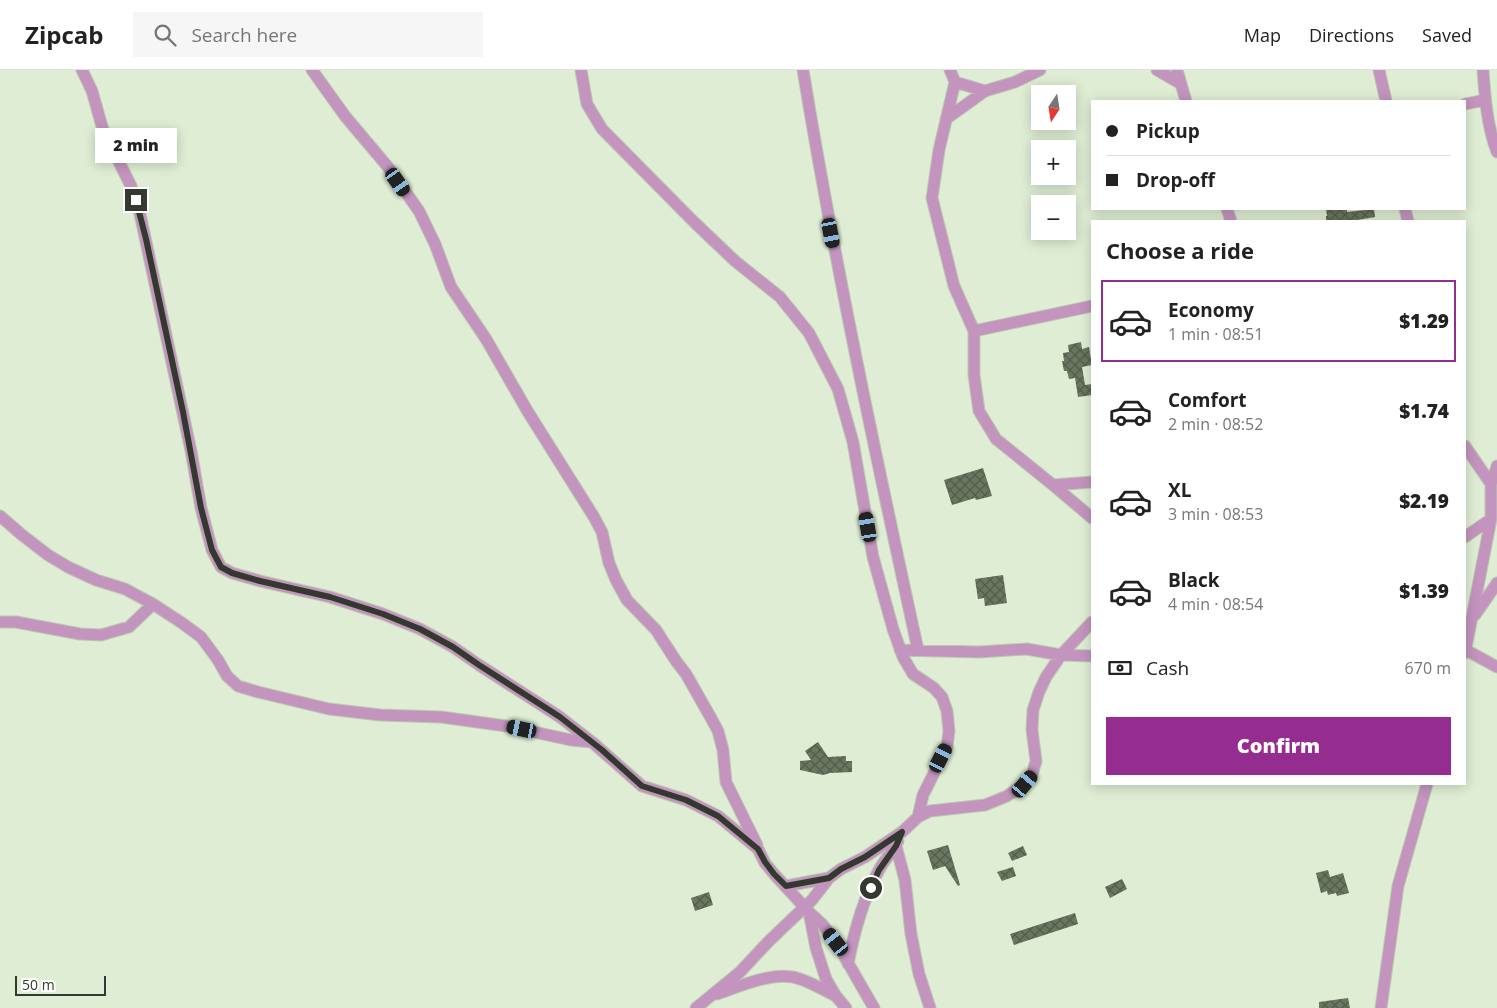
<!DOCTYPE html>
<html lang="en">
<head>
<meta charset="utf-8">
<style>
	body { margin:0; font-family:"Open Sans",sans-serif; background:#f6f6f6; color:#222; height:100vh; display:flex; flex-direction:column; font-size:19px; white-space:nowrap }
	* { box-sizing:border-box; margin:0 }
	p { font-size:16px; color:#767676 }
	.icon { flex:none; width:28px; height:28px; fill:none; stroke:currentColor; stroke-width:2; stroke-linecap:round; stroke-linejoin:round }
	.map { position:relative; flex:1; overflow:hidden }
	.details { position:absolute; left:1091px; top:150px; width:375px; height:565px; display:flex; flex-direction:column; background:#fff; border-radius:0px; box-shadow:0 2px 12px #0003 }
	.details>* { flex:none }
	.guide { position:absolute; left:1091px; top:30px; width:375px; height:110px; border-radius:0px; box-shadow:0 2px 12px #0003; display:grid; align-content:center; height:110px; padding:0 15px; background:#fff }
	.needle { width:32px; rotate:192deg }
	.controls { position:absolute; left:1031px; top:15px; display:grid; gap:10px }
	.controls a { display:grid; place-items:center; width:45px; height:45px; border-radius:0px; background:#fff; box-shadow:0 2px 12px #0003; font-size:25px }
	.scale { position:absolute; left:15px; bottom:12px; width:91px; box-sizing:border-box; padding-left:5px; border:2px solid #34392f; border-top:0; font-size:14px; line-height:18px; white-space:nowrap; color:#34392f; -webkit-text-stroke:4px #fff; paint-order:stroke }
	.end { position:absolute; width:22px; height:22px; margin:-11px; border:6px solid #34392f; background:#fff; box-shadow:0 0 0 2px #fff }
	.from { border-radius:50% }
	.bubble { position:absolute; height:35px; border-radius:0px; background:#fff; box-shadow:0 2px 12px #0003; font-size:16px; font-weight:800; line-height:35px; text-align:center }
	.car { position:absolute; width:15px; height:30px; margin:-15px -8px; border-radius:6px; box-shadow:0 0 4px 1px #0007; background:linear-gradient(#222 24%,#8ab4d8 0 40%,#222 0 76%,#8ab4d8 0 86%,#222 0) }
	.guide b { display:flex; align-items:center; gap:18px; height:48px; font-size:19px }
	.guide b+b { border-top:1px solid #e0e0e0 }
	.guide i { width:12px; height:12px; background:#222 }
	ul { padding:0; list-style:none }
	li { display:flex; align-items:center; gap:15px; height:82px; margin:0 10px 8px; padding:0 5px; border:2px solid transparent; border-radius:0px }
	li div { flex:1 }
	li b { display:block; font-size:19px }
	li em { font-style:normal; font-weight:800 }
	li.active { border-color:#952c8f }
	li>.icon { width:45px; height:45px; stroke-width:1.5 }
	h2 { padding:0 15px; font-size:22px; line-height:60px }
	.pay { display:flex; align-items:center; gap:12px; height:55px; padding:0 15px; font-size:19px }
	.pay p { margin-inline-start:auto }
	.button { display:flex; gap:10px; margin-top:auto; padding:10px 15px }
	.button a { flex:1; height:58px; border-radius:0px; background:#952c8f; color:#fff; font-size:20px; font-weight:800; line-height:58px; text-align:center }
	header { display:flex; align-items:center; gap:30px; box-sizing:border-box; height:70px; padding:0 25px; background:#fff; border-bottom:1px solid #e0e0e0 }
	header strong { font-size:24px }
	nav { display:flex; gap:28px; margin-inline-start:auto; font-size:18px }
	.search { width:350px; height:45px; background:#f6f6f6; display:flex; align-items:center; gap:12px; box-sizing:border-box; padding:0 18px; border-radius:0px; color:#767676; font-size:19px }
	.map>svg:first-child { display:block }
	.building { fill:url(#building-cross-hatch) }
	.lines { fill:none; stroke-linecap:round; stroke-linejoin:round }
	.street-casing { stroke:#bcc9b2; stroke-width:13 }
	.street { stroke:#c394be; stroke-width:11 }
	.route { stroke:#34392f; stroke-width:6 }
</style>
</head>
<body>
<header>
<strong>Zipcab</strong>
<div class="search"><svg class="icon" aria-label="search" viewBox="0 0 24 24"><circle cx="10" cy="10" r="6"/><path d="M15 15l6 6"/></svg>Search here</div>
<nav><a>Map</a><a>Directions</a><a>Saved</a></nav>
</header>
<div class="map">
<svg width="1497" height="938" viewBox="0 0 1497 938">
	<defs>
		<pattern id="building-cross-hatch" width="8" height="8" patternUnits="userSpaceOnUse" patternTransform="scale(1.25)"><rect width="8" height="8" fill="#6a7660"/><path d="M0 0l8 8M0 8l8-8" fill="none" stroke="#545d4c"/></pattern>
	</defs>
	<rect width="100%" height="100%" fill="#deedd3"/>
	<path class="building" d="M 1326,139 L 1347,139 L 1347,142 L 1374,139 L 1375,147 L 1351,151 L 1326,151 L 1326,146 L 1327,146 Z
		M 1081,272 L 1082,279 L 1089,277 L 1092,295 L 1082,297 L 1085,315 L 1092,314 L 1092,325 L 1078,327 L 1075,308 L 1069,309 L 1067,301 L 1064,301 L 1062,291 L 1064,291 L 1063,283 L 1069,282 L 1068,275 Z
		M 983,398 L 992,426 L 976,430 L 975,428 L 952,435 L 944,410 Z
		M 1003,505 L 1007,533 L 985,536 L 984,528 L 978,529 L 975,509 Z
		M 818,672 L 828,687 L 846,686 L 846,691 L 852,691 L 852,702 L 830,703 L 823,705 L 800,700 L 800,691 L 811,690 L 805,681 Z
		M 948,775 L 960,815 L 958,816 L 945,796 L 933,800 L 927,781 Z
		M 1023,776 L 1027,785 L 1012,791 L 1008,783 Z
		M 1013,797 L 1016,806 L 1002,811 L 997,802 Z
		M 1328,800 L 1330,807 L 1343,803 L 1349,823 L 1337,826 L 1336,823 L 1328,825 L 1327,821 L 1321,823 L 1316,803 Z
		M 1122,809 L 1127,819 L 1110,828 L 1105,817 Z
		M 709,822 L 713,835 L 695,841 L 691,828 Z
		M 1075,843 L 1078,854 L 1014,875 L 1010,864 Z
		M 1348,928 L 1350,938 L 1319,938 L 1319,932 Z"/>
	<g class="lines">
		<defs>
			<path id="street" d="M 82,0 L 92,21 L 103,60 L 131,116 L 140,144 L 191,381 L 201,438 L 212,480 L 221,497 L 232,503 L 260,511 L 330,527 L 383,544 L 420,559 L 453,577 L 479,595 L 560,647 L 592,672
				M 312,0 L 345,46 L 388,97 L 419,141 L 435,174 L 451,217 L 486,269 L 528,342 L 594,447 L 602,462 L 609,493 L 616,510 L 627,530 L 656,560 L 676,591 L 686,604 L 711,648 L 718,661 L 723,680 L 726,712 L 757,775
				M 581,0 L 587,34 L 602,59 L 694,152 L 735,191 L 780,227 L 809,263 L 838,319 L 853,372 L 873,487 L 893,559 L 903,587 L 913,604 L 934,618 L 942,627 L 947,641 L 949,661 L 947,677 L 923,725 L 918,747
				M 803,0 C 835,195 876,387 918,580
				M 950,0 L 955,12 L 939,80 L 932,128 L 954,216 L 974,261 L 974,305 L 979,341 L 996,369 L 1053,415
				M 1157,0 L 1181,14
				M 1177,0 L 1186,31
				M 1379,0 L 1386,31
				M 1483,0 C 1485,28 1487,56 1497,82
				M 955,12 L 985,21 L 1015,12 L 1040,0
				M 1465,34 L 1485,30
				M 946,49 L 985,21
				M 1227,139 L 1231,151
				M 1405,139 L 1408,151
				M 974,261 L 1092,236
				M 1465,376 L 1491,414
				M 1092,412 L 1053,415 L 1092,448
				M 0,446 L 22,465 L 48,485 L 68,497 L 96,510 L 125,519 L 153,534 L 182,553 L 201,567 L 218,590 L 227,606 L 238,616 L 258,622 L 329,639 L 380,645 L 441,647 L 506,656 L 571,670 L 592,672 L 642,716 L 686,730 L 718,746 L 758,779 L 765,793 L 774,804 L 809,842 L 816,878 L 826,909 L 836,926 L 846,938
				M 1465,467 L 1491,449
				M 1475,545 L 1497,513
				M 0,552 L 16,552 L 80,564 L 101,565 L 129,557 L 153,534
				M 900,580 L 979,582 L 1027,579 L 1061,585 L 1092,552
				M 1466,580 L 1497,597
				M 1465,583 L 1491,449 L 1491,414 L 1497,396
				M 896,776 L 905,810 L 911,864 L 919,904 L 930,938
				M 786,816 L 829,808
				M 809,842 L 822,854 L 836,872 L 874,938
				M 848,894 C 854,862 863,829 879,800 C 884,790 893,782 898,771
				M 717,924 C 741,916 775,900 800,909 C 812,913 824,920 836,926
				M 696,938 L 740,902 L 768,872 L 812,830 L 829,808 L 841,799 L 865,787 L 902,762 L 918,747 L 930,741 L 985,735 L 1007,726 L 1025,714 L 1032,705 L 1036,691 L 1032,660 L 1033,640 L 1039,622 L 1046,607 L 1061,585 L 1092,586
				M 1381,938 L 1398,816 L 1427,714"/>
		</defs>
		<use href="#street" class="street-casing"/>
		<use href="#street" class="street"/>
	</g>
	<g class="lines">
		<path class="route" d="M 136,130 L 146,169 L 183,342 L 201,438 L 212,480 L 221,497 L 232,503 L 260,511 L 330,527 L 383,544 L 420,559 L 453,577 L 479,595 L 560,647 L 602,680 L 642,716 L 686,730 L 718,746 L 758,779 L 765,792 L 774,804 L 786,816 L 829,808 L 841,799 L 865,787 L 902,762 L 896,776 L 879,800 L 871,818"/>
	</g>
</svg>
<div class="controls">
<a><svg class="needle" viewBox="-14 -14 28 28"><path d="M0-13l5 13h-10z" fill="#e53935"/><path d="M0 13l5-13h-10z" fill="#767676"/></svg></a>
<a>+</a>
<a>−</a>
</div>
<div class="scale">50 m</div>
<i class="end from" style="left:871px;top:818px"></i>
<i class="end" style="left:136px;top:130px"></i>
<div class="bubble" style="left:95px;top:58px;width:82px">2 min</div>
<i class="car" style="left:398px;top:112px;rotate:145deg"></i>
<i class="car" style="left:831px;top:163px;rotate:169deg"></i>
<i class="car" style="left:868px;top:457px;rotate:350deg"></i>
<i class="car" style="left:522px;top:659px;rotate:282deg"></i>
<i class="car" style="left:941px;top:688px;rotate:27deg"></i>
<i class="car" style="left:1025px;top:714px;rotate:40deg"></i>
<i class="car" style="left:836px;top:872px;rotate:322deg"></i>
<div class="guide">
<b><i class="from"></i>Pickup</b>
<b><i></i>Drop-off</b>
</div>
<section class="details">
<h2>Choose a ride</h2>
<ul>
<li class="active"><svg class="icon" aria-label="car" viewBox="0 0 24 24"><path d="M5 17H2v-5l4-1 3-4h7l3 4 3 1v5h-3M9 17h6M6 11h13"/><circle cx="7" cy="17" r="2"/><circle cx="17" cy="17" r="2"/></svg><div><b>Economy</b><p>1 min · 08:51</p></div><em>$1.29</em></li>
<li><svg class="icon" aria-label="car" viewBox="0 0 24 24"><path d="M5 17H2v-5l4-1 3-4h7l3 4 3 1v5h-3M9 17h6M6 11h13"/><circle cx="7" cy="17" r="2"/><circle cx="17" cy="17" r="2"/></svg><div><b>Comfort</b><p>2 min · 08:52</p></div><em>$1.74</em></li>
<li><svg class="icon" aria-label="car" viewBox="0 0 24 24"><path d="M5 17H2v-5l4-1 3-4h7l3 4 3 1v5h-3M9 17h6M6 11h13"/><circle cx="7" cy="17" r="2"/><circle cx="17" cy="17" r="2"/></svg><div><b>XL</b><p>3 min · 08:53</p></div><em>$2.19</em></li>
<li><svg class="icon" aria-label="car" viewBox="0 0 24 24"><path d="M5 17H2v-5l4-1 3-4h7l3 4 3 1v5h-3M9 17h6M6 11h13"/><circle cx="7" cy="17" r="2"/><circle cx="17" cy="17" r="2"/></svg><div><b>Black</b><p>4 min · 08:54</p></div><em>$1.39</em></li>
</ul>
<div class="pay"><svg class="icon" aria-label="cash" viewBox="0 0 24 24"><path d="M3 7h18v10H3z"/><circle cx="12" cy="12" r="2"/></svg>Cash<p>670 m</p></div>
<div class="button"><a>Confirm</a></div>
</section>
</div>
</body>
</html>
